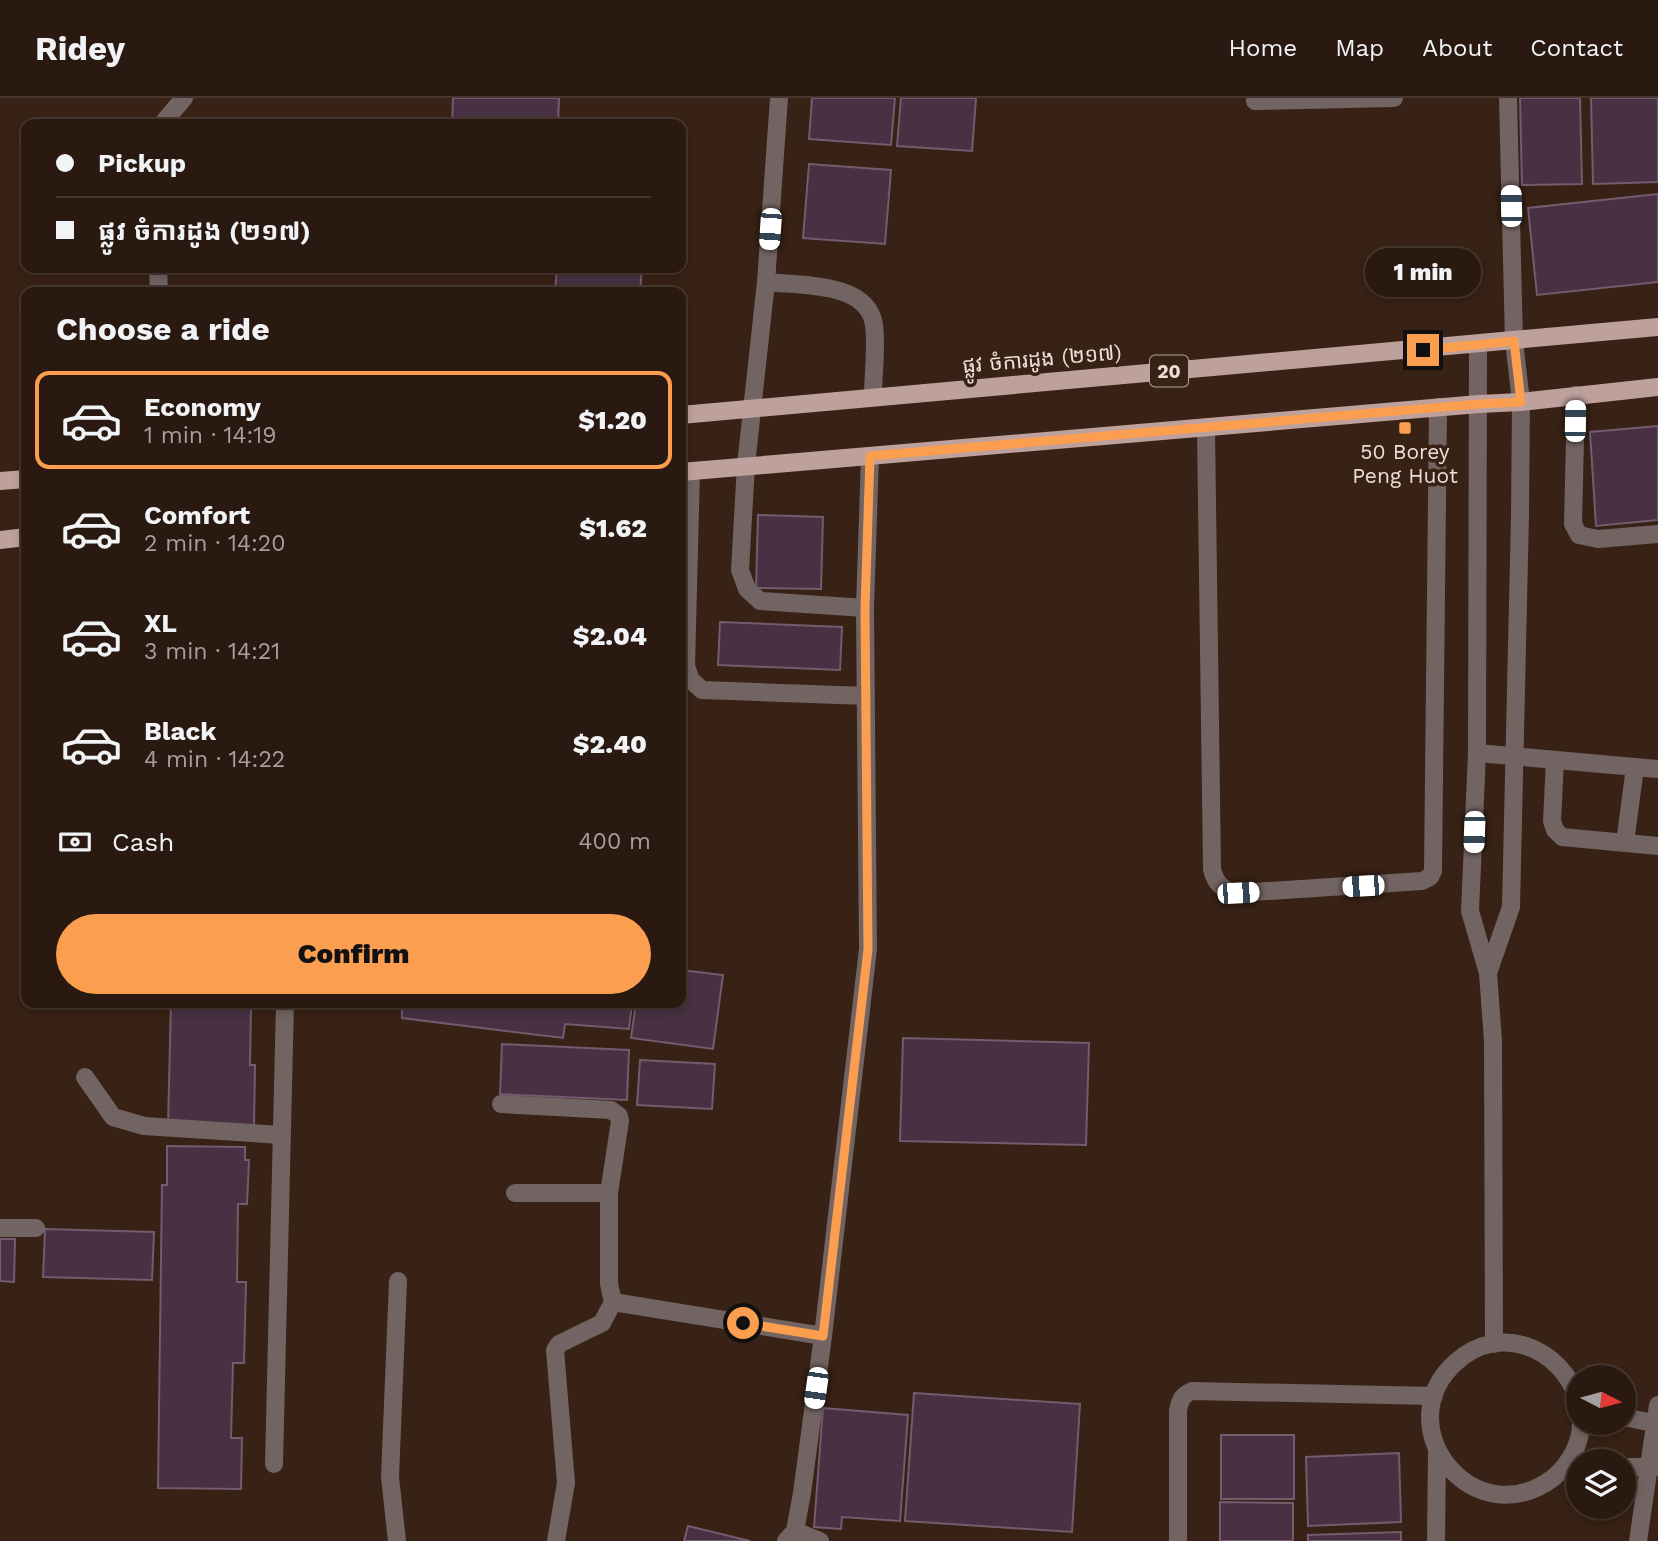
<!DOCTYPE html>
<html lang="en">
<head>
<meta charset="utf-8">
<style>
	body { margin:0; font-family:"Work Sans","Noto Sans Khmer",sans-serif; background:#322219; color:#f1f3f6; height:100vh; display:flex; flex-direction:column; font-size:26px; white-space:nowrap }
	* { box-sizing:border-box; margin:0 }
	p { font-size:23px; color:#a5a09f }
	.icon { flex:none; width:38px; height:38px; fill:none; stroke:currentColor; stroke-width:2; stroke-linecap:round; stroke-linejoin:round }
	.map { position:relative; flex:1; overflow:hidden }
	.drawer { position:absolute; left:21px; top:189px; width:665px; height:721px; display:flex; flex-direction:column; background:#2a1910; border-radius:14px; box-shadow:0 4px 10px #0003,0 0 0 2px #463830 }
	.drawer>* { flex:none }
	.hud { position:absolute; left:21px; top:21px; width:665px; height:154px; border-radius:14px; box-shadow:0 4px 10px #0003,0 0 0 2px #463830; display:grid; align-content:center; height:154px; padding:0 35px; background:#2a1910 }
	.needle { width:46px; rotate:96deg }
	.buttons { position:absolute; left:1566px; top:1267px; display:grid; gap:14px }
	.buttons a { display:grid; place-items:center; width:70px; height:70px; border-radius:50%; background:#2a1910; box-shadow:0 4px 10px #0003,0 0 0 2px #463830; font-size:35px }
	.end { position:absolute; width:32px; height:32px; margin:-16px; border:9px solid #fb9e50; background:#111; box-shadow:0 0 0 4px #111 }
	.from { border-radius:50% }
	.bubble { position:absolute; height:49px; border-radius:24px; background:#2a1910; box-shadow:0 4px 10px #0003,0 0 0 2px #463830; font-size:23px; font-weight:800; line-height:49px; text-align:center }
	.car { position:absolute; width:21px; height:42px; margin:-21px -10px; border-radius:9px; box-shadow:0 0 5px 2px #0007; background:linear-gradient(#fff 24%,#345 0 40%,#fff 0 76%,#345 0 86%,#fff 0) }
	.hud b { display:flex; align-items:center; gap:24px; height:66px; font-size:26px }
	.hud b+b { border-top:2px solid #463830 }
	.hud i { width:18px; height:18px; background:#f1f3f6 }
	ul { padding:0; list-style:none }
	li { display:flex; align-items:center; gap:21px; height:98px; margin:0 14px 10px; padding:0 21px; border:4px solid transparent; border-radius:14px }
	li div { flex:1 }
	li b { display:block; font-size:26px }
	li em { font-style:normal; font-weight:800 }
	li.current { border-color:#fb9e50 }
	li>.icon { width:63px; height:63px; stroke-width:1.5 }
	h2 { padding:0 35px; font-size:32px; line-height:84px }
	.pay { display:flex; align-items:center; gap:18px; height:77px; padding:0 35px; font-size:26px }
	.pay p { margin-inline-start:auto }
	.action { display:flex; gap:14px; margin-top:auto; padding:14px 35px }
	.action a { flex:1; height:80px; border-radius:42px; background:#fb9e50; color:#111; font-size:28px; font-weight:800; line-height:80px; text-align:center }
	header { display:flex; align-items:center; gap:42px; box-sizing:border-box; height:98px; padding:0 35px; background:#2a1910; border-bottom:2px solid #463830 }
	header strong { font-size:33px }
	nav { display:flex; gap:38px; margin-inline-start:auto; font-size:24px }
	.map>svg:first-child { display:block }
	.building { fill:#473142; stroke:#745b6e; stroke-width:2 }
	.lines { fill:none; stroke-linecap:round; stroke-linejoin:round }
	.lane { stroke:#726462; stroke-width:18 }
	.street { stroke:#726462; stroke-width:18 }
	.primary { stroke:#bea09d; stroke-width:18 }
	.route { stroke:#fb9e50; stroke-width:9 }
	.poi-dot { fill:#fb9e50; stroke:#382115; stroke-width:2.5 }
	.labels { text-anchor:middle; stroke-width:7; stroke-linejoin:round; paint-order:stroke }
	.shield { fill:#382115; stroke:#b7a59c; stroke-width:2 }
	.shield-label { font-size:19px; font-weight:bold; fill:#eeded6 }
	.street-label { font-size:21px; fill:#eeded6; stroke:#382115 }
	.poi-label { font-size:21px; fill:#eeded6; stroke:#382115 }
</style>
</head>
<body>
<header>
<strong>Ridey</strong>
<nav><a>Home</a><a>Map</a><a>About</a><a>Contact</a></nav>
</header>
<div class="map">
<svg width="1658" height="1443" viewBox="0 0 1658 1443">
	<rect width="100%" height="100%" fill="#382115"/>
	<path class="building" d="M 453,0 L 559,0 L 558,26 L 452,26 Z
		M 812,0 L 895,0 L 891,47 L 809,41 Z
		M 901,0 L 976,0 L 972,53 L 897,48 Z
		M 1520,0 L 1580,0 L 1582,86 L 1522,87 Z
		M 1591,0 L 1658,0 L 1658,84 L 1593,86 Z
		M 809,66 L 891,72 L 885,146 L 803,140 Z
		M 1658,96 L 1658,184 L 1537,197 L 1528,110 Z
		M 557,170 L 642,170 L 640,194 L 555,194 Z
		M 1658,328 L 1658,422 L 1596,428 L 1590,334 Z
		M 758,417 L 823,419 L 821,491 L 756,490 Z
		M 720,524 L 842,529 L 840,572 L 718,567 Z
		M 681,872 L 723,877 L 713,951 L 631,940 L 636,905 L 681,905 Z
		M 171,905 L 251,905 L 250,967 L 255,967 L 254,1028 L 168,1026 Z
		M 402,905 L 632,905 L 629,931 L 565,926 L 563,940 L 402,920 Z
		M 903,940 L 1089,945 L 1086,1047 L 900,1043 Z
		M 502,946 L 629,952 L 627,1002 L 500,996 Z
		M 640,962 L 715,966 L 712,1011 L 637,1007 Z
		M 167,1048 L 245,1049 L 245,1062 L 249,1062 L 247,1106 L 238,1106 L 237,1184 L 246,1184 L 244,1265 L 233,1265 L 231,1340 L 242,1340 L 241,1391 L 158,1390 L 162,1087 L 167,1087 Z
		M 45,1131 L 154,1134 L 152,1182 L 43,1179 Z
		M 0,1141 L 15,1141 L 14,1184 L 0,1183 Z
		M 914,1295 L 1080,1306 L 1072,1434 L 905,1423 Z
		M 823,1310 L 908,1317 L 900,1423 L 842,1419 L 841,1431 L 814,1429 Z
		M 1221,1337 L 1294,1337 L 1294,1401 L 1221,1401 Z
		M 1399,1355 L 1401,1424 L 1308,1428 L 1306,1359 Z
		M 1220,1404 L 1293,1405 L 1293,1443 L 1220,1443 Z
		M 688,1428 L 750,1443 L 684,1443 Z
		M 1401,1434 L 1401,1443 L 1308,1443 L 1308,1437 Z"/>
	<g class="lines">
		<path class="lane" d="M 1255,3 L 1394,0
			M 766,184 C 799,188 868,183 874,227 C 877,250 873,275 873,299
			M 1206,331 L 1212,771 C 1215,785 1223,793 1238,795 L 1422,783 L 1430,779 L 1433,773 L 1438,309
			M 746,367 L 740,472 L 747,491 L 760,503 L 865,510
			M 691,373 L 686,568 L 691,582 L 702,592 L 866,598
			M 1477,655 L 1658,671
			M 1555,662 L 1552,723 L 1555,732 L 1562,739 L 1658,748
			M 1625,745 L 1635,669
			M 85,979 L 113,1019 L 144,1028 L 282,1037
			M 0,1130 L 36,1130
			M 274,1366 L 285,905"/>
		<path class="street" d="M 162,26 L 184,0
			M 158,170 L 159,194
			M 1478,247 L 1477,655 L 1470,813 L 1488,875 L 1493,943 L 1494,1246
			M 1576,297 L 1573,426 L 1579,437 L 1598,441 L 1658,436
			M 746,367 L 766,184 L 779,0
			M 1488,875 L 1511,809 L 1520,417 L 1521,304 L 1514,243 L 1508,0
			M 501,1006 L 611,1012 L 619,1018 L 620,1023 L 609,1095 L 609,1186 L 613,1204 L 602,1225 L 559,1246 L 555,1252 L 566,1385 L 556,1443
			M 515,1095 L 609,1095
			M 613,1204 L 823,1238
			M 1578,1302 C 1562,1250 1500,1224 1456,1264 C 1385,1328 1474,1439 1553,1380 C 1569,1367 1581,1346 1581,1325
			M 1624,1319 L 1658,1326
			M 1624,1369 L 1658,1369
			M 795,1433 L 820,1443
			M 397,1443 L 390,1379 L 398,1183
			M 786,1443 L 795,1433 L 802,1395 L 823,1238 L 868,851 L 865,510 L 870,358
			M 1178,1443 L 1178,1313 C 1180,1302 1182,1297 1192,1293 L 1434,1298
			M 1436,1443 L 1437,1353
			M 1638,1443 L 1658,1307"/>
		<path class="primary" d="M 681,317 L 1658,229
			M 681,374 L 1479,306 L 1521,304 L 1658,289
			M 0,383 L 26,381
			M 0,442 L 26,439"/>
	</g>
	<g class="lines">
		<path class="route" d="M 743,1225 L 823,1238 L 868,851 L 865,510 L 870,358 L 1479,306 L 1521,304 L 1514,243 L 1423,252"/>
	</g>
	<rect class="poi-dot" x="1398" y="323" width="14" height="14" rx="3.5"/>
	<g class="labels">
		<rect class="shield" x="1150" y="257.5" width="38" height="31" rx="5"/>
		<g class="shield-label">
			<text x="1169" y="280">20</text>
		</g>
		<g class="street-label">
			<text transform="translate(1042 261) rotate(-5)" y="7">ផ្លូវ ចំការដូង (២១៧)</text>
		</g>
		<g class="poi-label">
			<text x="1405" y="361">50 Borey<tspan x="1405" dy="24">Peng Huot</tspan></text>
		</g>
	</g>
</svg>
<div class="buttons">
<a><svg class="needle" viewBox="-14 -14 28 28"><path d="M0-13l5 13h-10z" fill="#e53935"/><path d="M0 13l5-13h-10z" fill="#a5a09f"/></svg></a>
<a><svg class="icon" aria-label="layers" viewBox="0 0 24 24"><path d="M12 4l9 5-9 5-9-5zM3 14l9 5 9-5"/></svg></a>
</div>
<i class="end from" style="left:743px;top:1225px"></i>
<i class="end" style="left:1423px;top:252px"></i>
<div class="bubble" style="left:1365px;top:150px;width:116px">1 min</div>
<i class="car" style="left:1511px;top:108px;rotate:359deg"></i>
<i class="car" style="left:770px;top:131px;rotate:184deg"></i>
<i class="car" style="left:1575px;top:323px;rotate:1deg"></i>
<i class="car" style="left:1474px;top:734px;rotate:182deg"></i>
<i class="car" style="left:1363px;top:788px;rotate:267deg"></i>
<i class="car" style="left:1238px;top:795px;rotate:87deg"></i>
<i class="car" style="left:816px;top:1290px;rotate:188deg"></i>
<div class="hud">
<b><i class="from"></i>Pickup</b>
<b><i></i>ផ្លូវ ចំការដូង (២១៧)</b>
</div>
<section class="drawer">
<h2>Choose a ride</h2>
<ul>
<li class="current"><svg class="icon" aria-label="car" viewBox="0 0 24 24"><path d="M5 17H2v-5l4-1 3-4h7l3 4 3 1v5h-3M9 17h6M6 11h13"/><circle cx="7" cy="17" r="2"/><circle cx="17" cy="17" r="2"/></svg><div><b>Economy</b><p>1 min · 14:19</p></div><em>$1.20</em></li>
<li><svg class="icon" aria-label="car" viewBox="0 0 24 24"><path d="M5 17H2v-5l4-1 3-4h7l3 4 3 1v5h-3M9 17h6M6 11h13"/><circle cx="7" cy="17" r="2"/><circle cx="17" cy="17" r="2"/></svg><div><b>Comfort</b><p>2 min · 14:20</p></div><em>$1.62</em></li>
<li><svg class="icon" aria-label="car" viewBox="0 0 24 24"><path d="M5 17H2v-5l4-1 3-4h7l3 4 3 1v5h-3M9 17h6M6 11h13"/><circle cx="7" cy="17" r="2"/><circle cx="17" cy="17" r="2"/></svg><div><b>XL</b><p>3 min · 14:21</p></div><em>$2.04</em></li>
<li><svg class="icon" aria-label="car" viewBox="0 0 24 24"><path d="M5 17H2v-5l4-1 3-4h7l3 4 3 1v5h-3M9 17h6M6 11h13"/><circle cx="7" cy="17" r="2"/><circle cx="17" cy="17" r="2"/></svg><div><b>Black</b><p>4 min · 14:22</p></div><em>$2.40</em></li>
</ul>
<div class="pay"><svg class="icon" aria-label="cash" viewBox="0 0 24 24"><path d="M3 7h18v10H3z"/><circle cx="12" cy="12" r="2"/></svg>Cash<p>400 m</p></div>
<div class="action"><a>Confirm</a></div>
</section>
</div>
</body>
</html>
